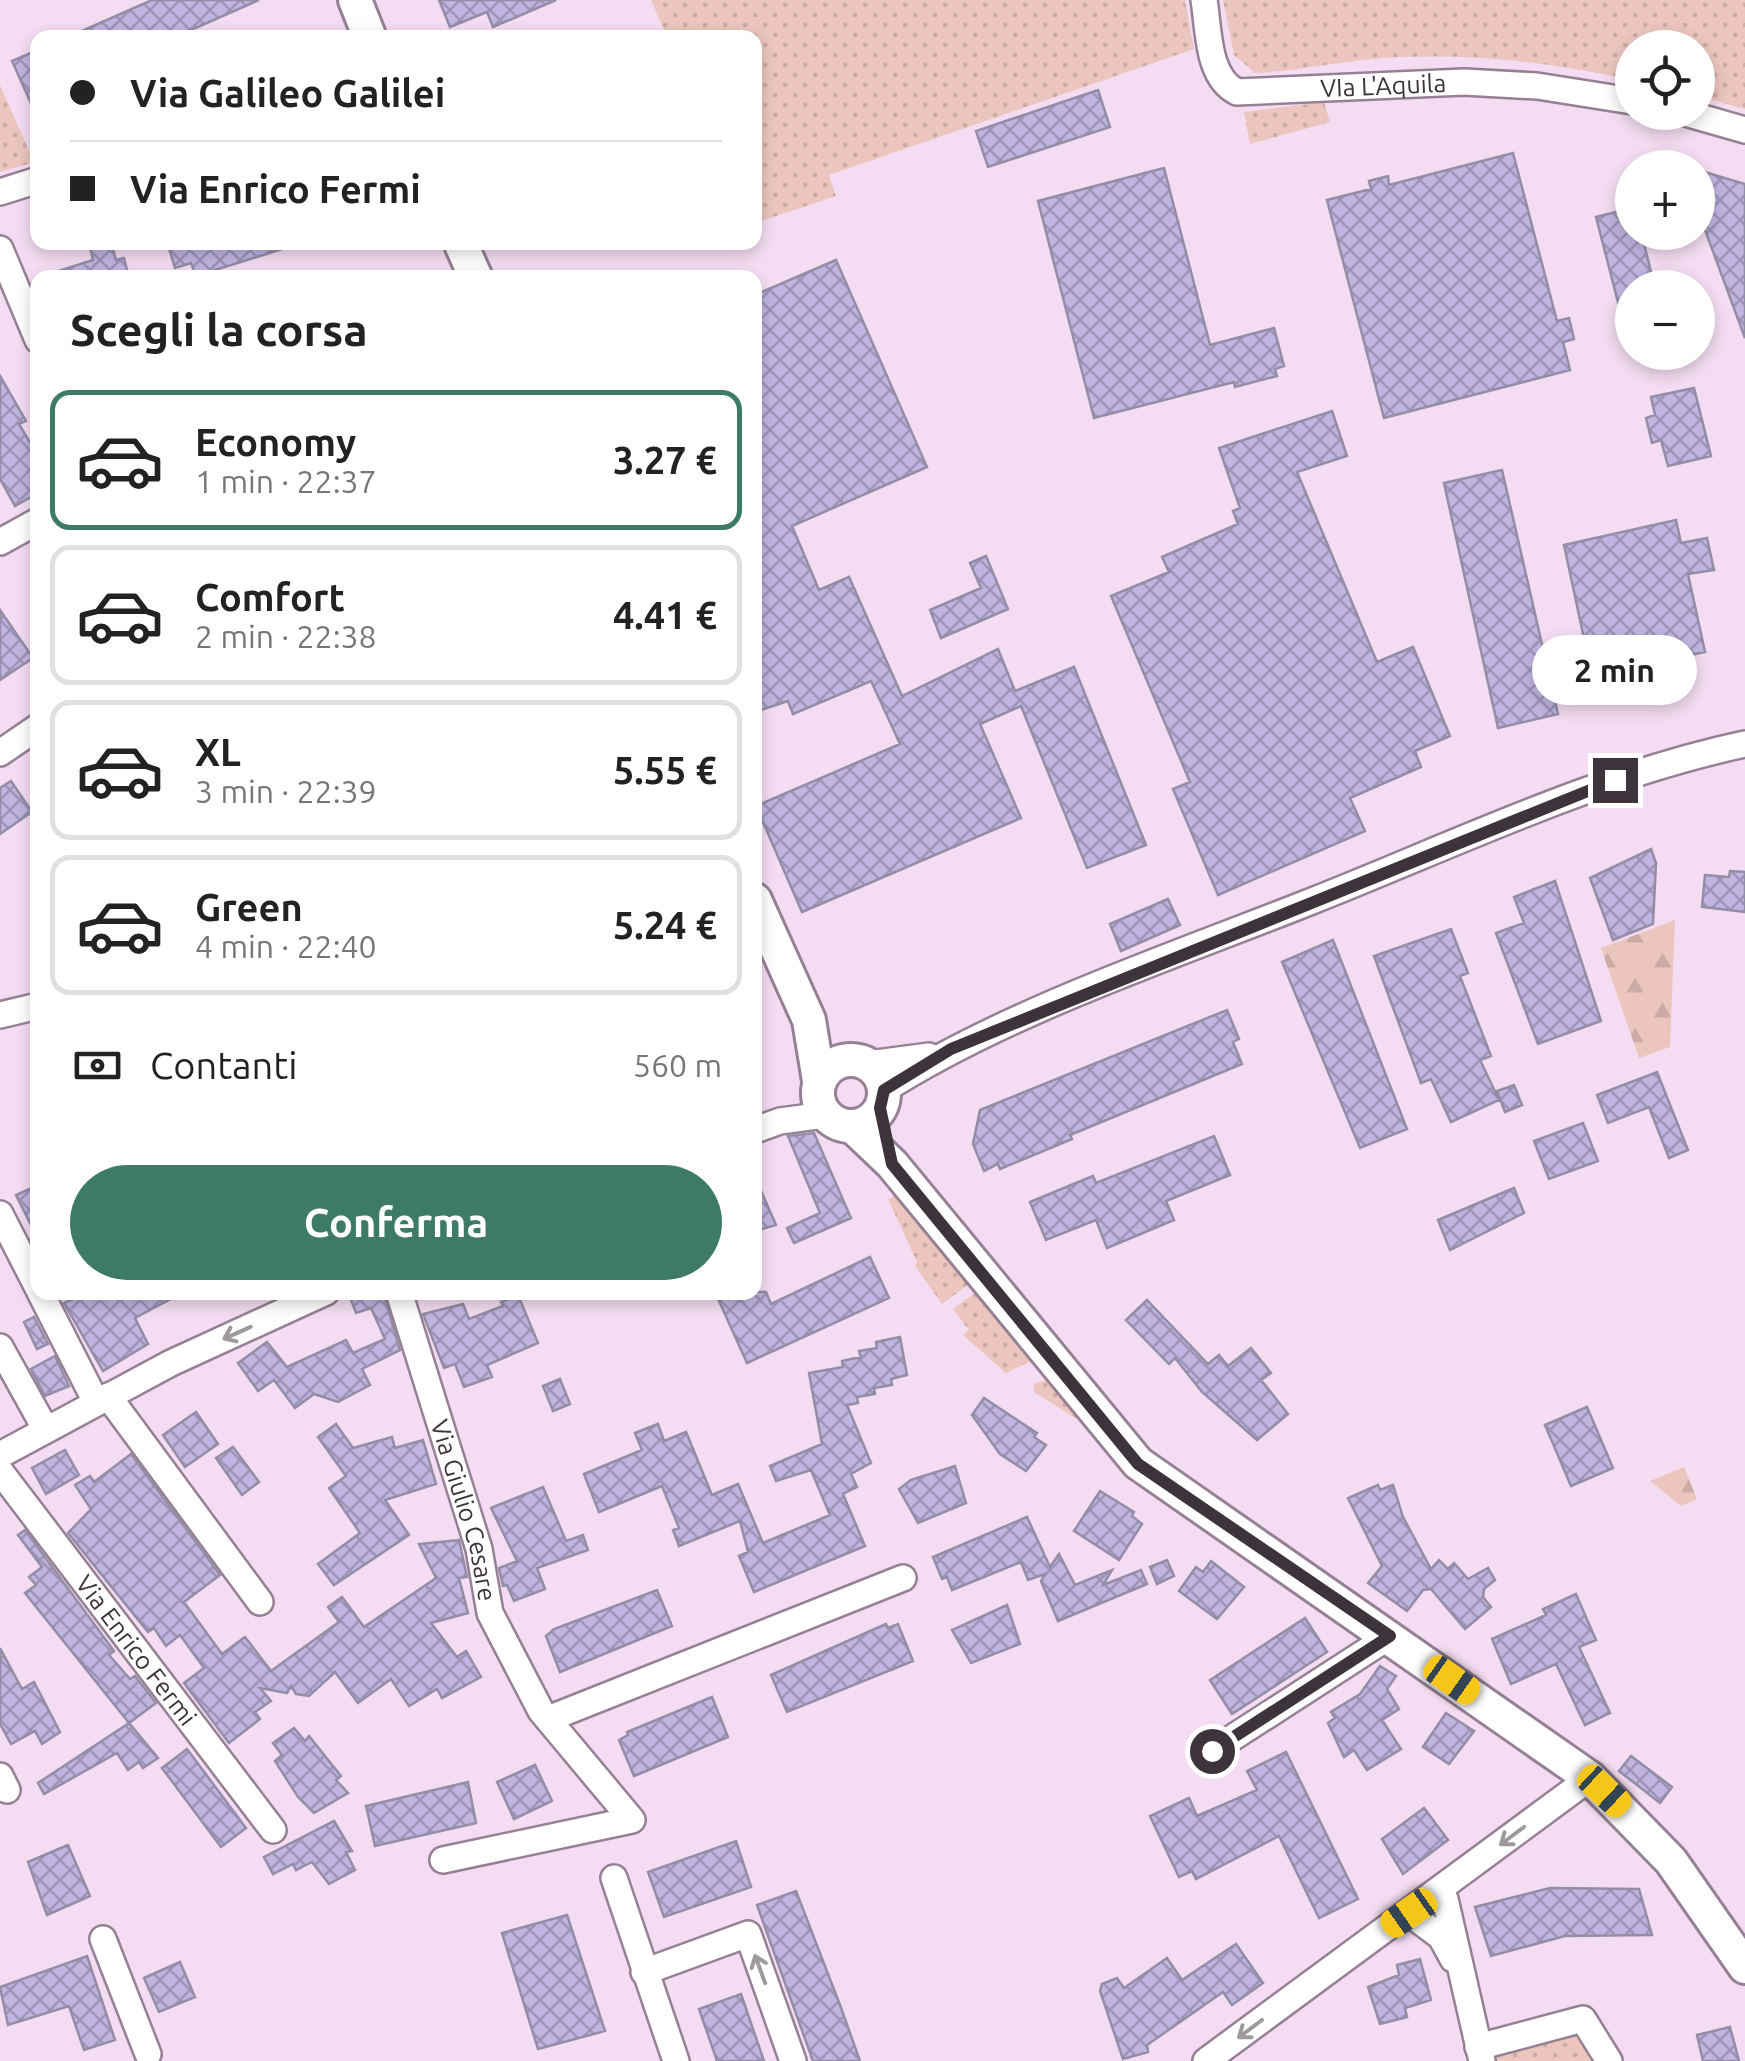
<!DOCTYPE html>
<html lang="it">
<head>
<meta charset="utf-8">
<style>
	body { margin:0; font-family:Ubuntu,sans-serif; background:#f6f6f6; color:#222; height:100vh; display:flex; flex-direction:column; font-size:38px; white-space:nowrap }
	* { box-sizing:border-box; margin:0 }
	p { font-size:32px; color:#767676 }
	.icon { flex:none; width:55px; height:55px; fill:none; stroke:currentColor; stroke-width:2; stroke-linecap:round; stroke-linejoin:round }
	.map { position:relative; flex:1; overflow:hidden }
	.sheet { position:absolute; left:30px; top:270px; width:732px; height:1030px; display:flex; flex-direction:column; background:#fff; border-radius:20px; box-shadow:0 5px 15px #0003 }
	.sheet>* { flex:none }
	.guide { position:absolute; left:30px; top:30px; width:732px; height:220px; border-radius:20px; box-shadow:0 5px 15px #0003; display:grid; align-content:center; height:220px; padding:0 40px; background:#fff }
	.buttons { position:absolute; left:1615px; top:30px; display:grid; gap:20px }
	.buttons a { display:grid; place-items:center; width:100px; height:100px; border-radius:50%; background:#fff; box-shadow:0 5px 15px #0003; font-size:50px }
	.end { position:absolute; width:45px; height:45px; margin:-22px; border:12px solid #3c333b; background:#fff; box-shadow:0 0 0 5px #fff }
	.from { border-radius:50% }
	.bubble { position:absolute; height:70px; border-radius:35px; background:#fff; box-shadow:0 5px 15px #0003; font-size:32px; font-weight:600; line-height:70px; text-align:center }
	.car { position:absolute; width:30px; height:60px; margin:-30px -15px; border-radius:12px; box-shadow:0 0 8px 2px #0007; background:linear-gradient(#f5c518 24%,#345 0 40%,#f5c518 0 76%,#345 0 86%,#f5c518 0) }
	.guide b { display:flex; align-items:center; gap:35px; height:95px; font-size:38px }
	.guide b+b { border-top:2px solid #e0e0e0 }
	.guide i { width:25px; height:25px; background:#222 }
	ul { padding:0; list-style:none }
	li { display:flex; align-items:center; gap:30px; height:140px; margin:0 20px 15px; padding:0 20px; border:5px solid #e0e0e0; border-radius:20px }
	li div { flex:1 }
	li b { display:block; font-size:38px }
	li em { font-style:normal; font-weight:600 }
	li.on { border-color:#3d7b66 }
	li>.icon { width:90px; height:90px; stroke-width:1.5 }
	h2 { padding:0 40px; font-size:45px; line-height:120px }
	.pay { display:flex; align-items:center; gap:25px; height:110px; padding:0 40px; font-size:38px }
	.pay p { margin-inline-start:auto }
	.action { display:flex; gap:20px; margin-top:auto; padding:20px 40px }
	.action a { flex:1; height:115px; border-radius:60px; background:#3d7b66; color:#fff; font-size:40px; font-weight:600; line-height:115px; text-align:center }
	.map>svg:first-child { display:block }
	.green { fill:url(#green-dots) }
	.forest { fill:url(#forest-firs) }
	.building { fill:url(#building-cross-hatch); stroke:#938da6; stroke-width:2.5 }
	.lines { fill:none; stroke-linecap:round; stroke-linejoin:round }
	.street-casing { stroke:#968194; stroke-width:30 }
	.secondary-casing { stroke:#968194; stroke-width:38 }
	.street { stroke:#fff; stroke-width:25 }
	.secondary { stroke:#fff; stroke-width:32 }
	.oneway { stroke:#9e999d }
	.route { stroke:#3c333b; stroke-width:12 }
	.labels { text-anchor:middle; stroke-width:9; stroke-linejoin:round; paint-order:stroke }
	.street-label { font-size:25px; fill:#3c333b; stroke:#fff }
</style>
</head>
<body>
<div class="map">
<svg width="1745" height="2061" viewBox="0 0 1745 2061">
	<defs>
		<pattern id="green-dots" width="8" height="8" patternUnits="userSpaceOnUse" patternTransform="scale(2.5)"><rect width="8" height="8" fill="#ecc6be"/><path d="M2 2h.1M6 6h.1" fill="none" stroke="#cbaba4" stroke-width="1.8" stroke-linecap="round"/></pattern>
		<pattern id="forest-firs" width="22" height="20" patternUnits="userSpaceOnUse" patternTransform="scale(2.5)"><rect width="22" height="20" fill="#ecc6be"/><path d="M5 1l3.5 6h-7zM16 11l3.5 6h-7z" fill="#cbaba4"/></pattern>
		<pattern id="building-cross-hatch" width="8" height="8" patternUnits="userSpaceOnUse" patternTransform="scale(2.5)"><rect width="8" height="8" fill="#c0b5e1"/><path d="M0 0l8 8M0 8l8-8" fill="none" stroke="#9d94b8"/></pattern>
	</defs>
	<rect width="100%" height="100%" fill="#f4ddf2"/>
	<path class="green" d="M 651,0 L 1185,0 L 1194,49 L 829,175 L 836,196 L 755,223 L 755,38 L 667,37 Z
		M 1223,0 L 1745,0 L 1745,109 L 1698,96 L 1698,48 L 1632,48 L 1632,80 C 1557,63 1479,54 1402,57 C 1353,58 1304,71 1255,73 L 1234,55 Z
		M 0,85 L 34,162 L 0,172 Z
		M 1324,102 L 1330,122 L 1250,144 L 1244,112 Z
		M 901,1193 L 923,1229 L 969,1284 L 942,1304 L 915,1266 L 917,1262 L 888,1199 Z
		M 975,1293 L 1035,1359 L 1006,1373 L 963,1335 L 969,1330 L 953,1309 Z
		M 1050,1380 L 1109,1439 L 1034,1392 L 1034,1383 Z
		M 1574,2032 L 1591,2061 L 1492,2061 L 1491,2054 Z"/>
	<path class="forest" d="M 1675,920 L 1670,1047 L 1639,1058 L 1601,948 Z
		M 1684,1467 L 1697,1499 L 1681,1506 L 1650,1481 Z"/>
	<path class="building" d="M 152,0 L 259,0 L 173,38 L 66,38 Z
		M 439,0 L 556,0 L 493,27 L 487,12 L 450,27 Z
		M 38,50 L 38,119 L 12,61 Z
		M 1098,90 L 1110,127 L 988,167 L 976,131 Z
		M 1513,153 L 1557,321 L 1569,318 L 1574,339 L 1563,342 L 1570,370 L 1384,418 L 1327,200 L 1371,189 L 1369,181 L 1388,176 L 1389,185 Z
		M 1164,168 L 1210,345 L 1274,328 L 1284,366 L 1275,369 L 1277,376 L 1235,387 L 1234,382 L 1094,418 L 1038,201 Z
		M 1698,170 L 1745,184 L 1745,338 L 1698,211 Z
		M 1632,208 L 1632,232 L 1641,232 L 1655,288 L 1632,288 L 1632,337 L 1627,337 L 1596,217 Z
		M 111,242 L 116,260 L 124,258 L 129,278 L 50,278 L 49,274 L 93,260 L 90,247 Z
		M 167,242 L 291,242 L 292,246 L 196,276 L 191,263 L 175,268 Z
		M 836,260 L 927,467 L 792,526 L 819,590 L 849,577 L 902,696 L 998,649 L 1015,691 L 1074,667 L 1146,845 L 1087,868 L 1021,706 L 980,724 L 1021,818 L 802,912 L 756,806 L 900,744 L 871,681 L 793,714 L 788,701 L 755,712 L 755,295 Z
		M 0,376 L 26,421 L 19,424 L 38,456 L 38,493 L 15,506 L 0,479 Z
		M 1694,388 L 1711,456 L 1668,466 L 1661,440 L 1652,443 L 1646,418 L 1655,415 L 1651,397 Z
		M 1332,411 L 1347,456 L 1297,472 L 1377,662 L 1413,647 L 1450,736 L 1415,751 L 1421,767 L 1350,798 L 1365,831 L 1218,895 L 1173,789 L 1190,782 L 1111,596 L 1169,572 L 1162,557 L 1238,524 L 1233,511 L 1240,508 L 1219,448 Z
		M 1502,470 L 1558,714 L 1498,728 L 1444,483 Z
		M 1676,520 L 1681,543 L 1707,538 L 1714,570 L 1688,574 L 1705,652 L 1592,676 L 1564,545 Z
		M 986,556 L 1008,609 L 941,638 L 930,610 L 981,588 L 970,563 Z
		M 0,610 L 33,658 L 0,680 Z
		M 11,781 L 32,812 L 0,834 L 0,788 Z
		M 1651,849 L 1656,863 L 1653,924 L 1613,940 L 1590,878 Z
		M 1730,871 L 1745,872 L 1745,912 L 1702,907 L 1705,875 L 1729,877 Z
		M 1555,881 L 1601,1021 L 1538,1044 L 1496,933 L 1524,923 L 1514,897 Z
		M 1168,899 L 1180,925 L 1121,951 L 1110,924 Z
		M 1451,929 L 1468,973 L 1460,976 L 1491,1056 L 1480,1060 L 1499,1100 L 1451,1122 L 1431,1079 L 1421,1083 L 1374,956 Z
		M 1333,940 L 1407,1129 L 1360,1148 L 1282,962 Z
		M 1227,1010 L 1239,1039 L 1233,1042 L 1242,1064 L 1070,1135 L 1072,1139 L 1000,1169 L 998,1164 L 984,1171 L 973,1144 L 980,1110 Z
		M 1657,1072 L 1688,1150 L 1669,1158 L 1649,1107 L 1608,1123 L 1597,1095 Z
		M 1514,1085 L 1522,1105 L 1505,1112 L 1497,1091 Z
		M 1583,1123 L 1598,1161 L 1549,1179 L 1534,1141 Z
		M 814,1133 L 851,1218 L 794,1243 L 787,1228 L 820,1213 L 788,1136 Z
		M 1214,1136 L 1230,1175 L 1166,1201 L 1174,1220 L 1107,1248 L 1096,1220 L 1046,1240 L 1030,1202 L 1093,1176 L 1096,1183 Z
		M 755,1177 L 776,1225 L 755,1231 Z
		M 38,1185 L 38,1239 L 16,1195 Z
		M 1514,1188 L 1524,1213 L 1450,1250 L 1438,1220 Z
		M 870,1257 L 889,1298 L 747,1363 L 715,1292 L 766,1292 L 771,1304 Z
		M 88,1292 L 184,1292 L 135,1318 L 148,1344 L 103,1371 L 64,1303 Z
		M 348,1292 L 383,1292 L 400,1350 L 362,1369 L 370,1385 L 338,1402 L 314,1394 L 295,1408 L 274,1380 L 258,1391 L 238,1363 L 267,1342 L 287,1367 L 346,1340 L 353,1353 L 385,1339 L 371,1308 L 356,1313 Z
		M 518,1295 L 538,1343 L 487,1365 L 492,1377 L 464,1387 L 455,1364 L 444,1368 L 423,1314 L 463,1304 L 469,1319 L 503,1306 L 501,1302 Z
		M 1147,1300 L 1208,1364 L 1219,1355 L 1228,1366 L 1251,1348 L 1271,1373 L 1261,1380 L 1288,1414 L 1257,1440 L 1202,1392 L 1175,1358 L 1169,1364 L 1126,1320 Z
		M 34,1317 L 48,1344 L 37,1349 L 24,1322 Z
		M 900,1337 L 907,1375 L 891,1379 L 892,1385 L 874,1388 L 875,1394 L 857,1397 L 858,1403 L 847,1405 L 871,1463 L 851,1474 L 857,1487 L 843,1494 L 865,1546 L 754,1592 L 739,1556 L 748,1552 L 740,1521 L 679,1546 L 673,1530 L 679,1528 L 662,1486 L 599,1512 L 584,1474 L 642,1450 L 635,1433 L 658,1424 L 664,1441 L 686,1432 L 712,1495 L 738,1484 L 763,1543 L 830,1515 L 811,1470 L 776,1481 L 770,1466 L 822,1444 L 809,1373 L 843,1367 L 842,1361 L 861,1357 L 859,1351 L 877,1348 L 876,1342 Z
		M 55,1356 L 69,1386 L 45,1396 L 31,1369 Z
		M 560,1379 L 570,1404 L 553,1411 L 543,1386 Z
		M 984,1398 L 1037,1433 L 1034,1437 L 1046,1445 L 1026,1471 L 1000,1454 L 972,1415 Z
		M 1587,1407 L 1613,1468 L 1571,1486 L 1545,1425 Z
		M 196,1412 L 218,1444 L 185,1467 L 163,1435 Z
		M 336,1424 L 353,1448 L 392,1437 L 395,1448 L 423,1440 L 436,1484 L 385,1500 L 409,1535 L 334,1585 L 318,1564 L 360,1533 L 329,1488 L 346,1476 L 318,1437 Z
		M 233,1447 L 259,1482 L 242,1495 L 216,1458 Z
		M 65,1450 L 79,1475 L 46,1494 L 32,1468 Z
		M 131,1454 L 220,1575 L 184,1602 L 222,1654 L 245,1637 L 271,1671 L 339,1622 L 328,1607 L 342,1597 L 364,1627 L 436,1578 L 419,1544 L 459,1540 L 467,1577 L 459,1578 L 468,1613 L 431,1623 L 457,1657 L 466,1651 L 481,1677 L 442,1698 L 437,1689 L 409,1706 L 391,1679 L 358,1703 L 335,1672 L 309,1696 L 296,1694 L 291,1686 L 287,1693 L 260,1688 L 271,1701 L 255,1712 L 260,1719 L 229,1743 L 184,1683 L 204,1668 L 180,1635 L 166,1646 L 154,1628 L 148,1632 L 68,1533 L 91,1509 L 75,1485 L 90,1476 L 94,1482 Z
		M 955,1466 L 966,1503 L 918,1523 L 899,1489 L 911,1480 Z
		M 1378,1485 L 1380,1490 L 1393,1485 L 1403,1517 L 1431,1569 L 1439,1560 L 1448,1569 L 1454,1563 L 1468,1579 L 1488,1568 L 1495,1580 L 1484,1589 L 1483,1597 L 1491,1607 L 1465,1629 L 1431,1589 L 1423,1590 L 1407,1611 L 1368,1583 L 1382,1566 L 1348,1498 Z
		M 543,1487 L 566,1541 L 583,1535 L 588,1550 L 537,1568 L 545,1589 L 514,1601 L 507,1585 L 503,1586 L 499,1568 L 517,1561 L 491,1508 Z
		M 1100,1491 L 1134,1512 L 1132,1516 L 1142,1524 L 1119,1560 L 1074,1531 Z
		M 1027,1517 L 1050,1567 L 1059,1554 L 1075,1585 L 1112,1570 L 1103,1585 L 1141,1570 L 1147,1584 L 1058,1621 L 1041,1581 L 1045,1574 L 1028,1580 L 1021,1562 L 952,1590 L 947,1577 L 942,1579 L 933,1557 Z
		M 25,1530 L 114,1651 L 109,1655 L 130,1679 L 135,1676 L 156,1703 L 129,1723 L 158,1758 L 143,1768 L 139,1762 L 128,1770 L 117,1753 L 44,1794 L 38,1783 L 129,1723 L 25,1593 L 36,1585 L 29,1577 L 42,1567 L 18,1535 Z
		M 1167,1560 L 1174,1576 L 1157,1584 L 1150,1567 Z
		M 1211,1561 L 1244,1587 L 1217,1619 L 1179,1591 L 1196,1567 L 1203,1572 Z
		M 657,1590 L 672,1626 L 560,1672 L 546,1636 L 554,1629 Z
		M 1576,1594 L 1596,1640 L 1579,1647 L 1610,1713 L 1585,1725 L 1556,1664 L 1511,1684 L 1492,1639 L 1546,1615 L 1543,1609 Z
		M 1007,1605 L 1020,1644 L 971,1663 L 952,1630 Z
		M 1305,1618 L 1327,1652 L 1232,1714 L 1210,1680 Z
		M 886,1624 L 888,1628 L 898,1624 L 913,1661 L 787,1712 L 771,1675 Z
		M 0,1648 L 22,1689 L 34,1682 L 60,1732 L 42,1744 L 35,1731 L 11,1744 L 0,1724 Z
		M 1380,1666 L 1396,1676 L 1387,1689 L 1399,1709 L 1382,1720 L 1401,1749 L 1367,1770 L 1354,1750 L 1344,1757 L 1328,1723 L 1335,1718 L 1331,1712 L 1360,1694 Z
		M 712,1697 L 728,1737 L 634,1776 L 619,1740 L 628,1735 L 627,1732 Z
		M 1446,1713 L 1474,1731 L 1449,1764 L 1423,1747 Z
		M 294,1728 L 305,1741 L 309,1736 L 341,1776 L 336,1780 L 348,1793 L 314,1813 L 298,1797 L 275,1761 L 282,1755 L 273,1743 Z
		M 187,1749 L 246,1828 L 221,1847 L 162,1768 Z
		M 1286,1752 L 1358,1899 L 1319,1918 L 1279,1836 L 1196,1879 L 1192,1871 L 1179,1877 L 1150,1816 L 1189,1798 L 1197,1816 L 1257,1790 L 1247,1771 Z
		M 1631,1756 L 1672,1787 L 1660,1803 L 1619,1771 Z
		M 535,1765 L 552,1801 L 514,1819 L 497,1782 Z
		M 468,1782 L 476,1823 L 375,1846 L 366,1806 Z
		M 1424,1808 L 1448,1840 L 1403,1874 L 1382,1839 Z
		M 334,1821 L 352,1851 L 346,1852 L 355,1870 L 329,1884 L 312,1862 L 296,1870 L 293,1864 L 273,1874 L 264,1857 Z
		M 736,1841 L 751,1887 L 664,1917 L 648,1872 Z
		M 68,1845 L 90,1896 L 47,1915 L 28,1862 Z
		M 1550,1888 L 1639,1889 L 1652,1935 L 1565,1936 L 1491,1956 L 1475,1907 Z
		M 796,1891 L 840,2005 L 860,2061 L 813,2061 L 757,1905 Z
		M 567,1915 L 605,2031 L 538,2049 L 502,1933 Z
		M 1236,1944 L 1263,1983 L 1232,2005 L 1223,1992 L 1147,2045 L 1148,2052 L 1123,2059 L 1100,1991 L 1102,1984 L 1117,1978 L 1124,1988 L 1167,1958 L 1182,1980 Z
		M 87,1956 L 115,2040 L 84,2050 L 69,2006 L 8,2025 L 0,1987 Z
		M 1420,1959 L 1431,2000 L 1405,2008 L 1407,2017 L 1380,2024 L 1368,1987 L 1399,1975 L 1397,1965 Z
		M 180,1962 L 195,1997 L 159,2012 L 144,1978 Z
		M 741,1994 L 764,2061 L 717,2061 L 699,2009 Z
		M 1730,2027 L 1739,2061 L 1703,2061 L 1697,2035 Z"/>
	<g class="lines">
		<defs>
			<g id="street">
				<path id="s1" d="M 1204,0 C 1209,30 1207,77 1237,92 L 1464,82 L 1537,86 L 1632,101"/>
				<path d="M 1682,112 L 1745,130"/>
				<path d="M 0,192 L 38,180"/>
				<path d="M 0,249 L 38,340"/>
				<path d="M 0,542 L 38,521"/>
				<path d="M 0,753 L 38,727"/>
				<path d="M 0,1015 L 38,1006"/>
				<path d="M 868,1064 L 929,1056"/>
				<path d="M 884,1090 C 1008,1011 1174,956 1312,901 C 1454,845 1595,776 1745,744"/>
				<path d="M 755,1130 L 780,1121 L 825,1115"/>
				<path d="M 0,1214 L 38,1288"/>
				<path d="M 40,1292 L 96,1402"/>
				<path id="s2" d="M 399,1292 L 479,1549 L 490,1613 L 541,1711 L 632,1820 L 443,1860"/>
				<path d="M 0,1347 L 46,1430"/>
				<path d="M 108,1396 L 260,1602"/>
				<path d="M 0,1455 L 171,1363 L 326,1292"/>
				<path id="s3" d="M 0,1471 L 273,1830"/>
				<path d="M 548,1719 L 903,1578"/>
				<path d="M 1212,1751 L 1390,1636"/>
				<path d="M 0,1776 L 7,1790"/>
				<path d="M 614,1878 L 676,2061"/>
				<path d="M 1438,1891 L 1445,1899 L 1482,2061"/>
				<path d="M 1409,1913 L 1441,1937 L 1453,1959"/>
				<path d="M 103,1939 L 148,2054"/>
				<path d="M 644,1972 L 748,1934 L 793,2061"/>
				<path d="M 1478,2047 L 1583,2019 L 1609,2061"/>
				<path d="M 1206,2061 L 1590,1778"/>
			</g>
			<path id="secondary" d="M 355,0 L 370,38
				M 460,242 L 476,278
				M 755,900 L 809,1020 L 819,1081
				M818 1093a33 33 0 1 1 66 0a33 33 0 1 1-66 0Z
				M 852,1126 L 892,1164 L 1138,1463 L 1590,1778 L 1671,1861 L 1745,1967"/>
		</defs>
		<use href="#street" class="street-casing"/>
		<use href="#secondary" class="secondary-casing"/>
		<use href="#street" class="street"/>
		<use href="#secondary" class="secondary"/>
	</g>
	<defs><path id="oneway-shaft" d="M-6 0H5M1.5-3L5.5 0L1.5 3" fill="none" stroke-width="1.6" stroke-linecap="round" stroke-linejoin="round" transform="scale(2.5)"/></defs>
	<g class="oneway">
		<use href="#oneway-shaft" transform="translate(237 1333) rotate(156)"/>
		<use href="#oneway-shaft" transform="translate(1512 1836) rotate(143)"/>
		<use href="#oneway-shaft" transform="translate(760 1969) rotate(-110)"/>
		<use href="#oneway-shaft" transform="translate(1250 2029) rotate(143)"/>
	</g>
	<g class="lines">
		<path class="route" d="M 1212,1751 L 1390,1636 L 1138,1464 L 892,1164 L 880,1108 L 884,1090 L 951,1049 L 1615,780"/>
	</g>
	<g class="labels">
		<g class="street-label">
			<text dy="9" stroke="none"><textPath href="#s1" startOffset="248">VIa L'Aquila</textPath></text>
			<text dy="9" stroke="none"><textPath href="#s2" startOffset="228">Via Giulio Cesare</textPath></text>
			<text dy="9" stroke="none"><textPath href="#s3" startOffset="225">Via Enrico Fermi</textPath></text>
		</g>
	</g>
</svg>
<div class="buttons">
<a><svg class="icon" aria-label="locate" viewBox="0 0 24 24"><circle cx="12" cy="12" r="6"/><path d="M12 2v4M12 18v4M2 12h4M18 12h4"/></svg></a>
<a>+</a>
<a>−</a>
</div>
<i class="end from" style="left:1212px;top:1751px"></i>
<i class="end" style="left:1615px;top:780px"></i>
<div class="bubble" style="left:1532px;top:635px;width:165px">2 min</div>
<i class="car" style="left:1452px;top:1680px;rotate:125deg"></i>
<i class="car" style="left:1604px;top:1791px;rotate:133deg"></i>
<i class="car" style="left:1409px;top:1913px;rotate:235deg"></i>
<div class="guide">
<b><i class="from"></i>Via Galileo Galilei</b>
<b><i></i>Via Enrico Fermi</b>
</div>
<section class="sheet">
<h2>Scegli la corsa</h2>
<ul>
<li class="on"><svg class="icon" aria-label="car" viewBox="0 0 24 24"><path d="M5 17H2v-5l4-1 3-4h7l3 4 3 1v5h-3M9 17h6M6 11h13"/><circle cx="7" cy="17" r="2"/><circle cx="17" cy="17" r="2"/></svg><div><b>Economy</b><p>1 min · 22:37</p></div><em>3.27 €</em></li>
<li><svg class="icon" aria-label="car" viewBox="0 0 24 24"><path d="M5 17H2v-5l4-1 3-4h7l3 4 3 1v5h-3M9 17h6M6 11h13"/><circle cx="7" cy="17" r="2"/><circle cx="17" cy="17" r="2"/></svg><div><b>Comfort</b><p>2 min · 22:38</p></div><em>4.41 €</em></li>
<li><svg class="icon" aria-label="car" viewBox="0 0 24 24"><path d="M5 17H2v-5l4-1 3-4h7l3 4 3 1v5h-3M9 17h6M6 11h13"/><circle cx="7" cy="17" r="2"/><circle cx="17" cy="17" r="2"/></svg><div><b>XL</b><p>3 min · 22:39</p></div><em>5.55 €</em></li>
<li><svg class="icon" aria-label="car" viewBox="0 0 24 24"><path d="M5 17H2v-5l4-1 3-4h7l3 4 3 1v5h-3M9 17h6M6 11h13"/><circle cx="7" cy="17" r="2"/><circle cx="17" cy="17" r="2"/></svg><div><b>Green</b><p>4 min · 22:40</p></div><em>5.24 €</em></li>
</ul>
<div class="pay"><svg class="icon" aria-label="cash" viewBox="0 0 24 24"><path d="M3 7h18v10H3z"/><circle cx="12" cy="12" r="2"/></svg>Contanti<p>560 m</p></div>
<div class="action"><a>Conferma</a></div>
</section>
</div>
</body>
</html>
